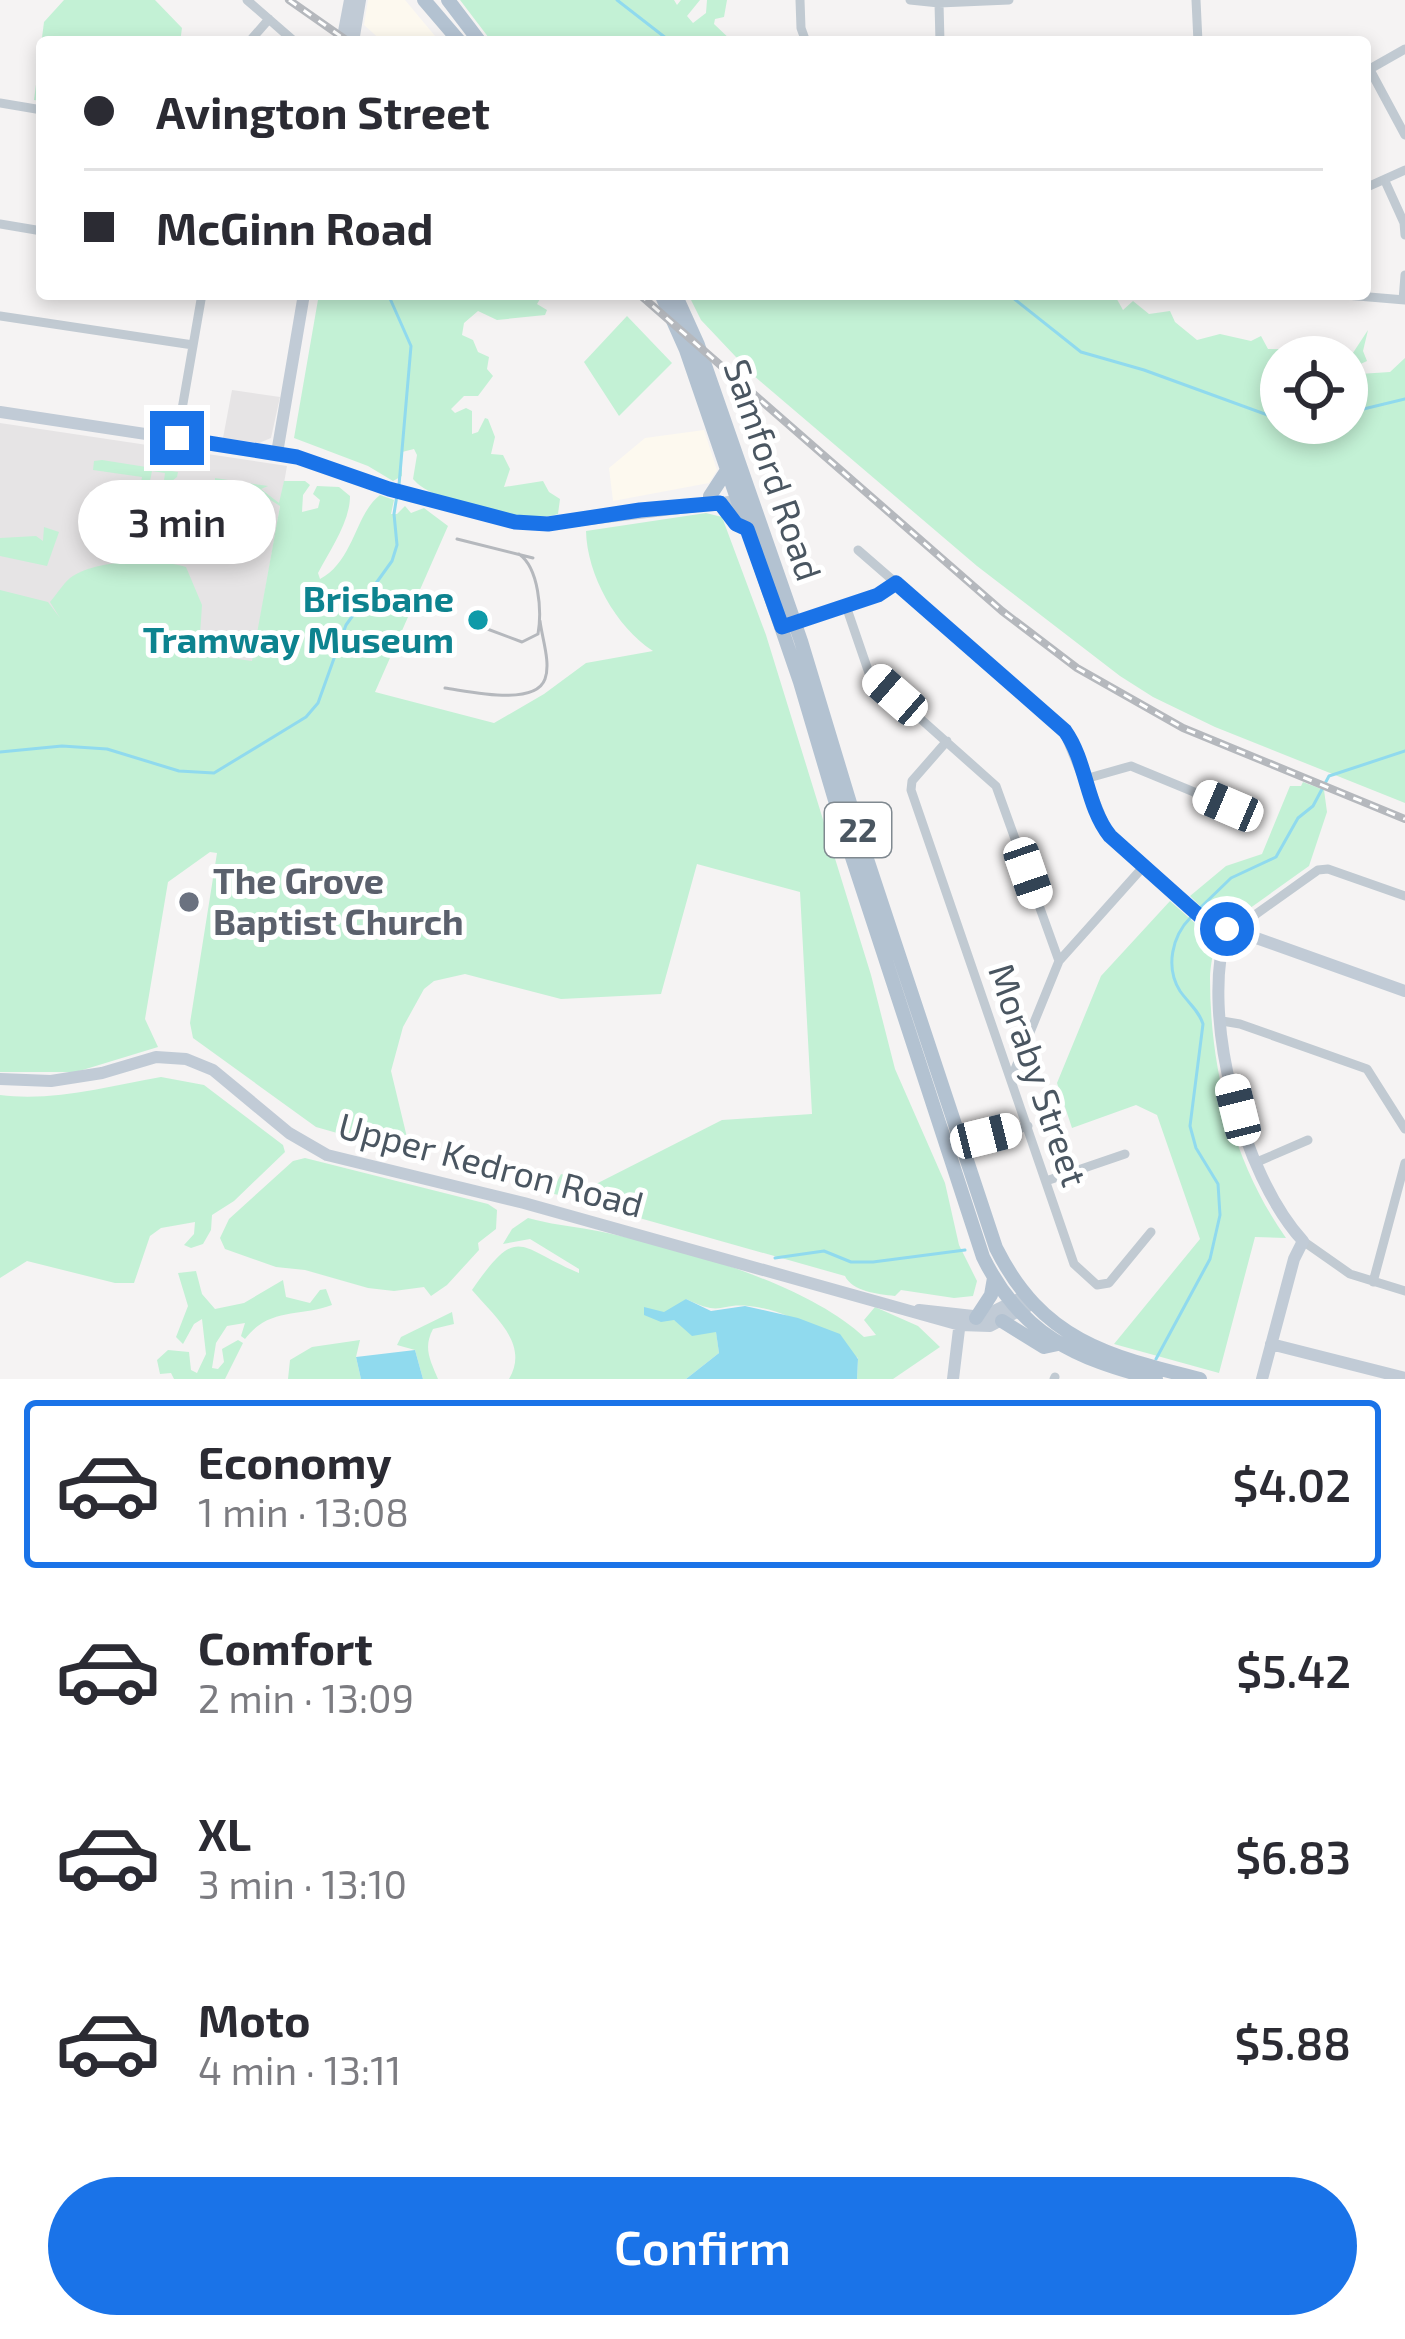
<!DOCTYPE html>
<html lang="en">
<head>
<meta charset="utf-8">
<style>
	body { margin:0; font-family:"Exo 2",sans-serif; background:#f2f2f3; color:#2b2b33; height:100vh; display:flex; flex-direction:column; font-size:45px; white-space:nowrap }
	* { box-sizing:border-box; margin:0 }
	p { font-size:39px; color:#7c7c81 }
	.icon { flex:none; width:66px; height:66px; fill:none; stroke:currentColor; stroke-width:2; stroke-linecap:round; stroke-linejoin:round }
	.map { position:relative; height:1379px; overflow:hidden }
	.side { display:flex; flex-direction:column; background:#fff; flex:1 }
	.side>* { flex:none }
	.banner { position:absolute; left:36px; top:36px; width:1335px; height:264px; border-radius:12px; box-shadow:0 6px 18px #0003; display:grid; align-content:center; height:264px; padding:0 48px; background:#fff }
	.fabs { position:absolute; left:1260px; top:336px; display:grid; gap:24px }
	.fabs a { display:grid; place-items:center; width:108px; height:108px; border-radius:50%; background:#fff; box-shadow:0 6px 18px #0003; font-size:60px }
	.end { position:absolute; width:54px; height:54px; margin:-27px; border:15px solid #1a73e8; background:#fff; box-shadow:0 0 0 6px #fff }
	.from { border-radius:50% }
	.bubble { position:absolute; height:84px; border-radius:42px; background:#fff; box-shadow:0 6px 18px #0003; font-size:39px; font-weight:600; line-height:84px; text-align:center }
	.car { position:absolute; width:36px; height:72px; margin:-36px -18px; border-radius:15px; box-shadow:0 0 9px 3px #0007; background:linear-gradient(#fff 24%,#345 0 40%,#fff 0 76%,#345 0 86%,#fff 0) }
	.banner b { display:flex; align-items:center; gap:42px; height:114px; font-size:45px }
	.banner b+b { border-top:3px solid #e1e1e2 }
	.banner i { width:30px; height:30px; background:#2b2b33 }
	ul { padding:21px 0 0; list-style:none }
	li { display:flex; align-items:center; gap:36px; height:168px; margin:0 24px 18px; padding:0 24px; border:6px solid transparent; border-radius:12px }
	li div { flex:1 }
	li b { display:block; font-size:45px }
	li em { font-style:normal; font-weight:600 }
	li.on { border-color:#1a73e8 }
	li>.icon { width:108px; height:108px; stroke-width:1.5 }
	.primary-button { display:flex; gap:24px; margin-top:auto; padding:24px 48px }
	.primary-button a { flex:1; height:138px; border-radius:72px; background:#1a73e8; color:#fff; font-size:48px; font-weight:600; line-height:138px; text-align:center }
	.map>svg:first-child { display:block }
	.commercial { fill:#fdf9ef }
	.education { fill:#e6e4e5 }
	.green { fill:#c3f1d5 }
	.water { fill:#90daee }
	.lines { fill:none; stroke-linecap:round; stroke-linejoin:round }
	.stream { stroke:#90daee; stroke-width:3 }
	.street { stroke:#c1cad2; stroke-width:9 }
	.secondary { stroke:#c1cbd6; stroke-width:12 }
	.primary { stroke:#b3c2d1; stroke-width:14 }
	.tram { stroke:#b5b8bd; stroke-width:3 }
	.rail-casing { stroke:#b5b8bd; stroke-width:8 }
	.rail { stroke:#fff; stroke-width:3; stroke-dasharray:9; stroke-linecap:butt }
	.route { stroke:#1a73e8; stroke-width:15 }
	.culture-dot { fill:#0f9aa8; stroke:#fff; stroke-width:4.5 }
	.worship-dot { fill:#6b7280; stroke:#fff; stroke-width:4.5 }
	.labels { text-anchor:middle; stroke-width:10; stroke-linejoin:round; paint-order:stroke }
	.shield { fill:#fff; stroke:#808990; stroke-width:3 }
	.shield-label { font-size:33px; font-weight:bold; fill:#4a5661 }
	.street-label { font-size:36px; fill:#4a5661; stroke:#fff }
	.culture-label { font-size:36px; font-weight:bold; fill:#0d838f; stroke:#fff; text-anchor:end }
	.worship-label { font-size:36px; font-weight:bold; fill:#5b616d; stroke:#fff; text-anchor:start }
</style>
</head>
<body>
<div class="map">
<svg width="1405" height="1379" viewBox="0 0 1405 1379">
	<rect width="100%" height="100%" fill="#f5f3f3"/>
	<path class="commercial" d="M 368,0 L 405,0 L 440,42 L 383,42 L 364,25 Z
		M 704,430 L 717,470 L 709,483 L 613,501 L 609,468 L 645,438 Z"/>
	<path class="education" d="M 232,390 L 280,397 L 271,438 L 259,443 L 223,438 Z
		M 0,423 L 287,466 L 224,825 L 0,780 Z"/>
	<path class="green" d="M 64,0 L 155,0 L 182,28 L 180,42 L 42,42 L 42,101 L 34,100 L 44,22 Z
		M 460,0 L 674,0 L 677,5 L 681,0 L 700,0 L 687,16 L 693,23 L 706,13 L 707,0 L 727,0 L 724,17 L 715,19 L 714,24 L 733,42 L 492,42 Z
		M 319,294 L 543,294 L 537,304 L 547,310 L 545,315 L 497,320 L 478,311 L 464,323 L 462,335 L 473,340 L 478,352 L 489,357 L 487,369 L 493,376 L 478,396 L 464,396 L 451,409 L 455,413 L 466,408 L 472,411 L 472,434 L 478,432 L 485,418 L 488,419 L 495,437 L 491,454 L 503,455 L 510,469 L 504,487 L 543,481 L 549,492 L 560,499 L 558,514 C 527,525 434,504 413,479 L 417,455 L 414,449 L 402,452 L 402,476 L 393,481 L 368,466 L 294,438 Z
		M 688,294 L 1114,294 L 1123,310 L 1133,301 L 1149,314 L 1170,311 L 1175,322 L 1197,340 L 1220,334 L 1251,341 L 1261,336 L 1268,349 L 1334,350 L 1332,355 L 1281,357 L 1281,423 L 1347,423 L 1347,362 L 1368,330 L 1363,351 L 1367,361 L 1354,367 L 1359,374 L 1390,372 L 1405,358 L 1405,803 L 1215,727 L 1153,697 L 1120,676 L 977,566 L 753,375 L 701,320 Z
		M 627,316 L 672,363 L 619,416 L 584,362 Z
		M 102,460 L 178,472 L 177,477 L 163,488 L 165,473 L 152,471 L 148,491 L 140,489 L 142,477 L 93,470 L 94,461 Z
		M 215,478 L 268,486 L 261,489 L 279,503 L 284,481 L 305,481 L 310,485 L 303,495 L 302,512 L 318,508 L 320,500 L 313,494 L 317,486 L 339,487 L 350,496 C 350,522 330,550 318,573 L 320,579 C 354,561 355,514 380,495 L 394,500 L 391,514 L 397,514 L 405,506 L 411,513 L 424,508 L 448,526 L 375,692 L 494,723 L 544,694 L 586,663 L 653,651 C 616,627 587,575 586,531 L 706,513 L 722,517 L 766,635 L 871,975 L 895,1069 L 945,1183 L 959,1245 L 977,1281 L 973,1296 L 954,1298 L 901,1290 L 895,1296 C 877,1294 852,1291 845,1276 L 551,1193 L 561,1174 L 594,1185 L 722,1120 L 812,1114 L 800,892 L 697,864 L 661,994 L 561,999 L 465,974 L 434,981 L 424,989 L 403,1027 L 391,1071 L 411,1154 L 316,1127 L 193,1038 L 190,1023 L 217,853 L 210,852 L 168,882 L 145,1019 L 158,1047 L 76,1072 L 0,1072 L 0,590 L 48,602 L 60,618 L 50,602 C 56,595 63,584 70,578 C 95,559 158,558 186,567 L 202,605 L 200,635 L 209,637 L 210,655 L 252,661 L 280,506 L 247,485 L 215,482 Z
		M 44,527 L 59,532 L 47,566 L 0,556 L 0,538 L 36,536 L 43,541 Z
		M 1303,782 L 1324,790 L 1327,812 L 1309,866 L 1232,921 L 1208,914 L 1190,896 L 1226,866 L 1262,854 L 1290,786 L 1301,786 Z
		M 1170,901 L 1214,940 C 1214,953 1210,965 1210,978 C 1210,1069 1233,1163 1286,1238 L 1255,1237 L 1219,1373 L 1114,1344 L 1200,1239 L 1157,1115 L 1136,1105 L 1072,1128 L 1057,1083 L 1101,976 Z
		M 161,1077 L 204,1085 L 283,1145 L 285,1152 L 234,1201 L 212,1215 L 211,1230 L 203,1244 L 191,1248 L 184,1245 L 194,1234 L 195,1222 L 161,1228 L 150,1236 L 134,1283 L 115,1283 L 27,1261 L 0,1278 L 0,1095 C 53,1102 109,1086 161,1077 Z
		M 305,1158 L 488,1204 L 497,1210 L 496,1229 L 478,1243 L 479,1250 L 447,1285 L 431,1296 L 424,1287 L 394,1291 L 368,1288 L 305,1270 L 276,1267 L 225,1249 L 220,1238 L 229,1219 L 293,1161 Z
		M 528,1218 C 549,1224 570,1226 592,1230 C 672,1245 805,1282 864,1337 L 876,1335 L 864,1320 L 875,1307 L 918,1326 L 940,1347 L 893,1379 L 857,1379 L 858,1358 C 823,1335 793,1311 749,1306 C 717,1303 723,1317 686,1299 L 674,1320 L 716,1331 L 719,1353 L 686,1379 L 509,1379 C 530,1344 494,1316 472,1290 C 519,1222 518,1248 579,1273 L 579,1269 L 530,1239 L 503,1244 L 512,1229 Z
		M 196,1271 L 202,1294 L 215,1309 L 244,1303 L 283,1280 L 286,1297 L 310,1303 L 320,1290 L 326,1289 L 332,1305 C 300,1317 269,1307 245,1339 L 241,1336 L 245,1323 L 227,1326 L 216,1343 L 212,1368 L 218,1369 L 224,1362 L 222,1349 L 238,1340 L 243,1343 L 225,1379 L 174,1379 L 171,1373 L 160,1374 L 157,1360 L 168,1350 L 189,1352 L 191,1370 L 197,1373 L 206,1354 L 202,1319 L 194,1324 L 183,1344 L 176,1337 L 188,1306 L 178,1273 Z
		M 452,1312 L 454,1324 L 433,1329 C 423,1348 430,1360 438,1379 L 423,1379 L 415,1350 L 397,1345 L 401,1337 Z
		M 360,1340 L 356,1357 L 361,1379 L 288,1379 L 290,1360 L 312,1347 Z"/>
	<path class="water" d="M 686,1299 L 711,1311 L 745,1306 L 798,1318 L 840,1334 L 858,1359 L 857,1379 L 686,1379 L 719,1353 L 716,1332 L 692,1336 L 674,1320 L 661,1322 L 644,1315 L 644,1307 L 664,1312 Z
		M 415,1350 L 423,1379 L 361,1379 L 356,1357 Z"/>
	<g class="lines">
		<path class="stream" d="M 617,0 L 671,42
			M 388,294 L 411,346 L 399,485
			M 1008,294 L 1081,352 L 1144,370 L 1281,420
			M 1347,413 L 1405,399
			M 0,752 L 62,746 L 107,749 L 179,771 L 214,773 L 306,717 L 318,703 L 346,625 L 392,561 L 397,545 L 394,514 L 397,495
			M 1198,910 L 1231,878 L 1276,857 L 1298,818 L 1313,806 L 1329,776 L 1405,751
			M 775,1258 L 824,1251 L 851,1262 L 873,1262 L 965,1250
			M 1156,1359 L 1210,1259 L 1220,1215 L 1218,1184 L 1196,1148 L 1190,1126 L 1203,1024 C 1198,1009 1189,1004 1180,991 C 1165,967 1172,936 1191,917"/>
		<path class="street" d="M 247,0 L 295,42
			M 800,0 L 801,28 L 806,42
			M 910,0 L 939,3 L 1009,0
			M 1196,0 L 1198,42
			M 939,3 L 940,42
			M 249,42 L 269,19
			M 1368,70 L 1405,49
			M 1370,70 L 1405,135
			M 0,103 L 42,110
			M 1385,181 L 1404,223 L 1405,235
			M 1365,188 L 1405,170
			M 0,224 L 42,231
			M 1334,294 L 1405,300
			M 1403,300 L 1405,275
			M 0,316 L 193,345
			M 177,438 L 202,294
			M 858,550 L 896,583
			M 846,606 L 869,673 L 996,786 L 1059,961
			M 947,741 L 912,781 L 911,790 L 1074,1264 L 1097,1285 L 1109,1283 L 1151,1232
			M 1085,779 L 1131,766 L 1228,806
			M 1243,935 L 1252,917 L 1318,870 L 1328,869 L 1405,896
			M 1222,1021 L 1240,1024 L 1367,1069 L 1405,1129
			M 1011,1079 L 1059,961 L 1144,866
			M 949,1148 L 1028,1126
			M 1257,1162 L 1308,1140
			M 1046,1181 L 1125,1154
			M 1303,1241 L 1350,1274 L 1405,1291
			M 1373,1282 L 1405,1163
			M 1054,1379 L 1055,1377"/>
		<path class="secondary" d="M 342,42 L 350,0
			M 353,42 L 360,0
			M 0,412 L 297,457 L 389,489 L 515,522 L 548,524 L 746,500
			M 277,453 L 304,294
			M 787,626 L 878,595 L 896,583 L 1065,731 L 1106,831 L 1203,919 L 1405,991
			M 1227,929 C 1199,1015 1243,1176 1303,1241 L 1294,1259 L 1262,1379
			M 0,1079 L 51,1081 L 102,1073 L 156,1057 L 186,1059 L 213,1070 L 289,1133 L 327,1155 L 524,1203 L 960,1325 L 990,1326 L 1032,1304
			M 919,1310 L 982,1317 L 1025,1296
			M 1271,1344 L 1405,1378
			M 953,1379 L 960,1321"/>
		<path class="primary" d="M 424,0 L 460,42
			M 448,0 L 480,42
			M 661,294 L 686,350 L 800,682 L 850,851 L 983,1257 C 1021,1335 1076,1359 1156,1379
			M 675,294 L 698,345 L 801,641 L 866,856 L 996,1248 C 1042,1340 1107,1356 1200,1379
			M 710,496 L 727,470
			M 720,503 L 736,523 L 747,529
			M 976,1318 L 991,1295 L 994,1278
			M 1002,1321 L 1044,1347 L 1058,1344"/>
		<path class="tram" d="M 457,539 L 533,558
			M 482,627 L 522,642 L 538,634 C 542,611 539,568 519,554
			M 445,688 C 468,691 535,707 545,679 C 551,663 542,638 540,621"/>
		<defs>
			<path id="rail" d="M 289,0 L 349,42
				M 639,294 L 1002,611 L 1077,668 L 1183,728 L 1405,819"/>
		</defs>
		<use href="#rail" class="rail-casing"/>
		<use href="#rail" class="rail"/>
	</g>
	<g class="lines">
		<path class="route" d="M 177,438 L 297,457 L 389,489 L 515,522 L 548,524 L 640,510 L 720,503 L 736,524 L 747,529 L 782,627 L 878,595 L 896,583 L 1065,731 C 1087,762 1086,806 1110,836 L 1203,919 L 1227,929"/>
	</g>
	<circle class="culture-dot" cx="478" cy="620" r="12"/>
	<circle class="worship-dot" cx="189" cy="902" r="12"/>
	<g class="labels">
		<rect class="shield" x="825" y="803" width="66" height="54" rx="9"/>
		<g class="shield-label">
			<text x="858" y="842">22</text>
		</g>
		<g class="street-label">
			<text transform="translate(773 470) rotate(71)" y="13">Samford Road</text>
			<text transform="translate(1038 1075) rotate(71)" y="13">Moraby Street</text>
			<text transform="translate(491 1165) rotate(15)" y="13">Upper Kedron Road</text>
		</g>
		<g class="culture-label">
			<text x="454" y="612">Brisbane<tspan x="454" dy="41">Tramway Museum</tspan></text>
		</g>
		<g class="worship-label">
			<text x="213" y="894">The Grove<tspan x="213" dy="41">Baptist Church</tspan></text>
		</g>
	</g>
</svg>
<div class="fabs">
<a><svg class="icon" aria-label="locate" viewBox="0 0 24 24"><circle cx="12" cy="12" r="6"/><path d="M12 2v4M12 18v4M2 12h4M18 12h4"/></svg></a>
</div>
<i class="end from" style="left:1227px;top:929px"></i>
<i class="end" style="left:177px;top:438px"></i>
<div class="bubble" style="left:78px;top:480px;width:198px">3 min</div>
<i class="car" style="left:895px;top:695px;rotate:311deg"></i>
<i class="car" style="left:1228px;top:806px;rotate:293deg"></i>
<i class="car" style="left:1028px;top:873px;rotate:161deg"></i>
<i class="car" style="left:1238px;top:1110px;rotate:346deg"></i>
<i class="car" style="left:986px;top:1136px;rotate:76deg"></i>
<div class="banner">
<b><i class="from"></i>Avington Street</b>
<b><i></i>McGinn Road</b>
</div>
</div>
<section class="side">
<ul>
<li class="on"><svg class="icon" aria-label="car" viewBox="0 0 24 24"><path d="M5 17H2v-5l4-1 3-4h7l3 4 3 1v5h-3M9 17h6M6 11h13"/><circle cx="7" cy="17" r="2"/><circle cx="17" cy="17" r="2"/></svg><div><b>Economy</b><p>1 min · 13:08</p></div><em>$4.02</em></li>
<li><svg class="icon" aria-label="car" viewBox="0 0 24 24"><path d="M5 17H2v-5l4-1 3-4h7l3 4 3 1v5h-3M9 17h6M6 11h13"/><circle cx="7" cy="17" r="2"/><circle cx="17" cy="17" r="2"/></svg><div><b>Comfort</b><p>2 min · 13:09</p></div><em>$5.42</em></li>
<li><svg class="icon" aria-label="car" viewBox="0 0 24 24"><path d="M5 17H2v-5l4-1 3-4h7l3 4 3 1v5h-3M9 17h6M6 11h13"/><circle cx="7" cy="17" r="2"/><circle cx="17" cy="17" r="2"/></svg><div><b>XL</b><p>3 min · 13:10</p></div><em>$6.83</em></li>
<li><svg class="icon" aria-label="car" viewBox="0 0 24 24"><path d="M5 17H2v-5l4-1 3-4h7l3 4 3 1v5h-3M9 17h6M6 11h13"/><circle cx="7" cy="17" r="2"/><circle cx="17" cy="17" r="2"/></svg><div><b>Moto</b><p>4 min · 13:11</p></div><em>$5.88</em></li>
</ul>
<div class="primary-button"><a>Confirm</a></div>
</section>
</body>
</html>
